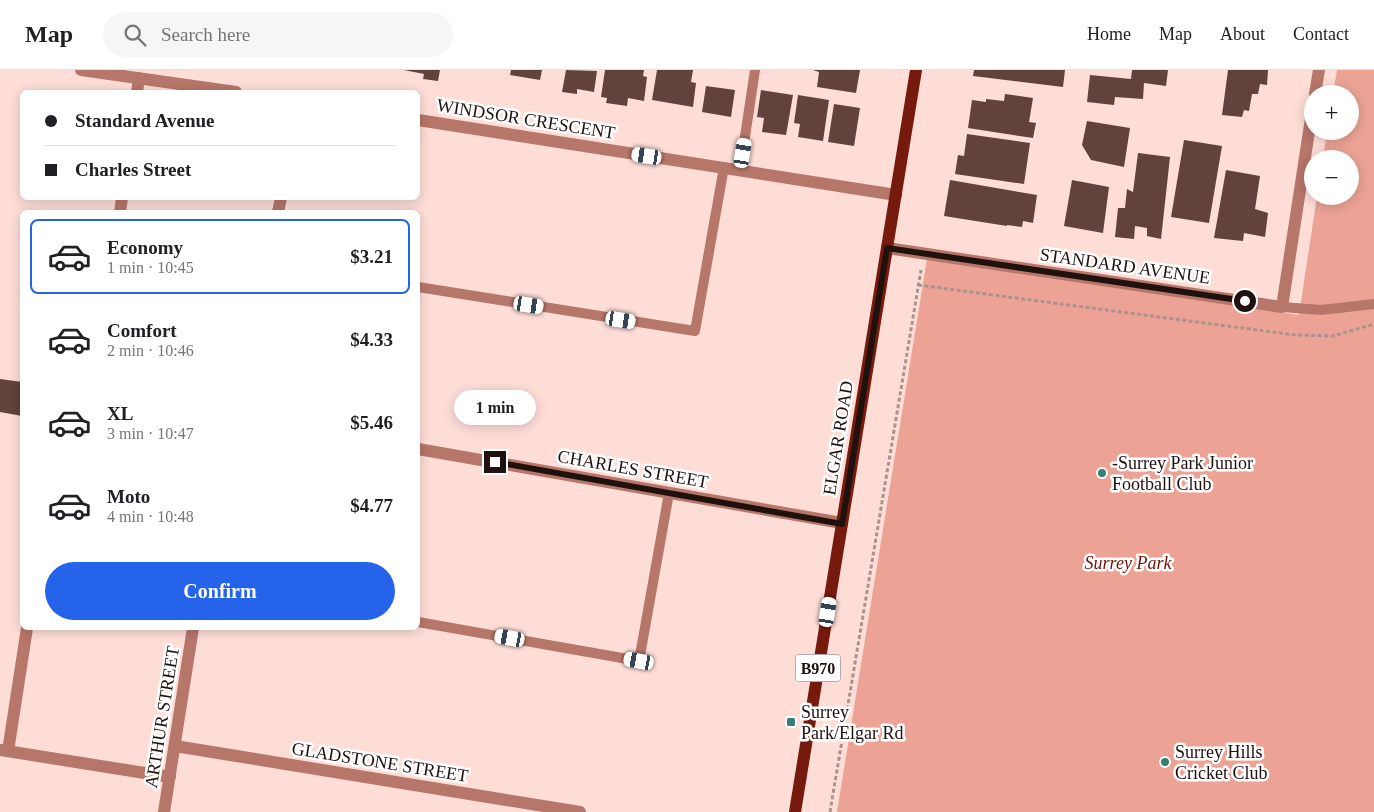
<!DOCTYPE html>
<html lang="en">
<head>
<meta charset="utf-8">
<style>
	body { margin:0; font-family:"Times New Roman",serif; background:#f6f6f6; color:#202124; height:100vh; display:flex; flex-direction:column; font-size:19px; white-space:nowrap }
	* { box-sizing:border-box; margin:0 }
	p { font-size:16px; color:#757577 }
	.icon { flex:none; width:28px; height:28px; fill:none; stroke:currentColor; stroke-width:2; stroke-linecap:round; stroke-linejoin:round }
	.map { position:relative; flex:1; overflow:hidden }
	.panel { position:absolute; left:20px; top:140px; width:400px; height:420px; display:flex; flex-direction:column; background:#fff; border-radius:8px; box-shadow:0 2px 12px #0003 }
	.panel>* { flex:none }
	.guide { position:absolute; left:20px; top:20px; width:400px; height:110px; border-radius:8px; box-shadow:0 2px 12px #0003; display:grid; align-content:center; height:110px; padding:0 25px; background:#fff }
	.fabs { position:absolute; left:1304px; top:15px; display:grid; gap:10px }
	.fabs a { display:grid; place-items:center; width:55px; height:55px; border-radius:50%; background:#fff; box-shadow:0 2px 12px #0003; font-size:25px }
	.end { position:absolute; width:22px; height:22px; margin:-11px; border:6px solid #1e110e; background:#fff; box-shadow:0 0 0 2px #fff }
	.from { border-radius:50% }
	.bubble { position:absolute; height:35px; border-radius:18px; background:#fff; box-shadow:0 2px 12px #0003; font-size:16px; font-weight:600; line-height:35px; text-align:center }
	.car { position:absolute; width:15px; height:30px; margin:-15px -8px; border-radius:6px; box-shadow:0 0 4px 1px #0007; background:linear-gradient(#fff 24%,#345 0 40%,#fff 0 76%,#345 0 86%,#fff 0) }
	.guide b { display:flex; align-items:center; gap:18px; height:48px; font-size:19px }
	.guide b+b { border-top:1px solid #e0e0e0 }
	.guide i { width:12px; height:12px; background:#202124 }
	ul { padding:9px 0 0; list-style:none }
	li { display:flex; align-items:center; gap:15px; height:75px; margin:0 10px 8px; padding:0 15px; border:2px solid transparent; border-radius:8px }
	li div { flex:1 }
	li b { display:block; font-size:19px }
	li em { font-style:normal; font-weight:600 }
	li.selected { border-color:#2563eb }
	li>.icon { width:45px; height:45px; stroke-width:1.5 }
	.action { display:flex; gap:10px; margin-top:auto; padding:10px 25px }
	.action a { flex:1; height:58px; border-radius:30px; background:#2563eb; color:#fff; font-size:20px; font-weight:600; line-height:58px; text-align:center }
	header { display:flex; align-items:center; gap:30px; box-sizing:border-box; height:70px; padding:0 25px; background:#fff; border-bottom:1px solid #e0e0e0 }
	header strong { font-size:24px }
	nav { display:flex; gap:28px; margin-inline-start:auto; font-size:18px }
	.search { width:350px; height:45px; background:#f6f6f6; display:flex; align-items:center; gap:12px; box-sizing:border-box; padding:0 18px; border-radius:28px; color:#757577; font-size:19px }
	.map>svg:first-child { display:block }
	.green { fill:#eca395 }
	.building { fill:#62423c }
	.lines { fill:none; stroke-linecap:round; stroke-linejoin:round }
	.path { stroke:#ac928d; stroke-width:3; stroke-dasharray:4 2.5; stroke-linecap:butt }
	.service { stroke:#b7766a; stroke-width:10 }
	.minor { stroke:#b7766a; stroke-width:12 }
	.primary { stroke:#751a0d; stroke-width:12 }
	.route { stroke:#1e110e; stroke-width:6 }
	.poi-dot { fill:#3a7f74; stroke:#fff; stroke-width:2 }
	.labels { text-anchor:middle; stroke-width:5; stroke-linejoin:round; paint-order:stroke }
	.shield { fill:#fff; stroke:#625856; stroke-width:1 }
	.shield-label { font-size:16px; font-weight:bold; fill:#1e110e }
	.street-label { font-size:18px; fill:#1e110e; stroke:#fff }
	.poi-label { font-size:18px; fill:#1e110e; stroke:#fff; text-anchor:start }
	.park-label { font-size:18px; font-style:italic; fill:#6e1306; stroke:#fff }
</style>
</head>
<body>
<header>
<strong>Map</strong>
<div class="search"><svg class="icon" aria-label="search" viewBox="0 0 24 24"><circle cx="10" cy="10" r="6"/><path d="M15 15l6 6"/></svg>Search here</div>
<nav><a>Home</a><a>Map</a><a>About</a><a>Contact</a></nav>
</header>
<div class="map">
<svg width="1374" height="742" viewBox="0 0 1374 742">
	<rect width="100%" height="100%" fill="#feddd7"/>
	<path class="green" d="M 1337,0 L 1374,0 L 1374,742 L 837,742 L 927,189 L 1299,245 L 1317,126 L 1350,126 L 1350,89 L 1323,89 L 1327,61 L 1350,61 L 1350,24 L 1333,24 Z"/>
	<path class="building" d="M 404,0 L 440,0 L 438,11 L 423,9 L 424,4 Z
		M 511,0 L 542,0 L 540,10 L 510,5 Z
		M 566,0 L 597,1 L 594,22 L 577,19 L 577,24 L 562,22 Z
		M 605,0 L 644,0 L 643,6 L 647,7 L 644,31 L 628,28 L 627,36 L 606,33 L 607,28 L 601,27 Z
		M 657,0 L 693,0 L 691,12 L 696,13 L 693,37 L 652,30 Z
		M 813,0 L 860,0 L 856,23 L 817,17 L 819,2 Z
		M 974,0 L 1065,0 L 1063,17 L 973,6 Z
		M 1132,0 L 1168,0 L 1166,16 L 1144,13 L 1143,29 L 1115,27 L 1114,35 L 1087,32 L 1090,5 L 1131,9 Z
		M 1228,0 L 1268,0 L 1267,15 L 1260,14 L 1258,24 L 1252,24 L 1249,41 L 1244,40 L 1242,47 L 1222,45 Z
		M 706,16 L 735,20 L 731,47 L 702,42 Z
		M 761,20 L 793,25 L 786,65 L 762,62 L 764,48 L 757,47 Z
		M 1005,24 L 1033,28 L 1029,52 L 1036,53 L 1033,68 L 968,58 L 972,30 L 986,32 L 986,29 L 1004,31 Z
		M 798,25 L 829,30 L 823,71 L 798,67 L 800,54 L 794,53 Z
		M 834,34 L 860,38 L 854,76 L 828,72 Z
		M 1087,51 L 1130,58 L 1124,97 L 1091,90 L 1082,75 Z
		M 967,64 L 1030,73 L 1024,114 L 955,104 L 958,85 L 964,86 Z
		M 1184,70 L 1222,76 L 1209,153 L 1171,147 Z
		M 1138,83 L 1170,87 L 1161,169 L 1147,166 L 1147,158 L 1135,156 L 1134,169 L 1115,167 L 1118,138 L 1125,138 L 1127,119 L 1133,122 Z
		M 1226,100 L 1260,106 L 1255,139 L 1268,143 L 1265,167 L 1244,163 L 1243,171 L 1214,168 Z
		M 950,110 L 1037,125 L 1033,153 L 1023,151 L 1022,157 L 1007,155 L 1007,156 L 944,146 Z
		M 1072,110 L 1109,117 L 1103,163 L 1064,156 Z
		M 0,309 L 22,312 L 22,346 L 0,342 Z"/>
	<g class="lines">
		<path class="path" d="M 918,215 L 1295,265 L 1333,266 L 1374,254
			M 830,742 L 921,200"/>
		<path class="service" d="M 740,100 L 755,0
			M 418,217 L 695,261 L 724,97
			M 1282,237 L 1321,240 L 1374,234
			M 418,552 L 639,591 L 669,423"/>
		<path class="minor" d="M 81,0 L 236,22
			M 137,22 L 139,8
			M 1315,24 L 1319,0
			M 418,50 L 896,125
			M 120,142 L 122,128
			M 278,142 L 281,128
			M 887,178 L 1282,237 L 1312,42
			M 418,379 L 842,453
			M 175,676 L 580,742
			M 0,680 L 170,707
			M 8,681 L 27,558
			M 164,742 L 193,558"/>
		<path class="primary" d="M 795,742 L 916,0"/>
	</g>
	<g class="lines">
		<path class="route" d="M 495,392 L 842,454 L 887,178 L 1245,231"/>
	</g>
	<g class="poi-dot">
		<circle cx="1102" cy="403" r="5"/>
		<rect x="786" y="647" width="10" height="10" rx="2.5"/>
		<circle cx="1165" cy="692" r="5"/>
	</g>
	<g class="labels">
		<rect class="shield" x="795.5" y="584.5" width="45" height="27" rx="4"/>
		<g class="shield-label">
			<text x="818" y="604">B970</text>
		</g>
		<g class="street-label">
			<text transform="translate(526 49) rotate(9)" y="6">WINDSOR CRESCENT</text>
			<text transform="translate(1125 196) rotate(8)" y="6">STANDARD AVENUE</text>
			<text transform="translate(838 368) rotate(-81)" y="6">ELGAR ROAD</text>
			<text transform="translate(633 399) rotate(10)" y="6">CHARLES STREET</text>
			<text transform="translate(162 647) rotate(-81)" y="6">ARTHUR STREET</text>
			<text transform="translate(380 692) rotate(9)" y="6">GLADSTONE STREET</text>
		</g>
		<g class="poi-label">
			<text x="1112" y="399">-Surrey Park Junior<tspan x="1112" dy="21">Football Club</tspan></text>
			<text x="801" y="648">Surrey<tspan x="801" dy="21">Park/Elgar Rd</tspan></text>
			<text x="1175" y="688">Surrey Hills<tspan x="1175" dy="21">Cricket Club</tspan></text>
		</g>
		<g class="park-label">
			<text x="1128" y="499">Surrey Park</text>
		</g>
	</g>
</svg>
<div class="fabs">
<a>+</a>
<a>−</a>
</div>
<i class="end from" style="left:1245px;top:231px"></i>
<i class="end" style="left:495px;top:392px"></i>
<div class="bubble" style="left:454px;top:320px;width:82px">1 min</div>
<i class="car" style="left:743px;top:83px;rotate:9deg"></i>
<i class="car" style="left:647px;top:86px;rotate:279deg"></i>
<i class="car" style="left:529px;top:235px;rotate:99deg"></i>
<i class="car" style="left:621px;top:250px;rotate:99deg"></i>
<i class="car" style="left:828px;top:542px;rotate:9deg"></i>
<i class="car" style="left:510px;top:568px;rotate:280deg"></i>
<i class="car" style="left:639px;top:591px;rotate:280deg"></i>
<div class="guide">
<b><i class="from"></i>Standard Avenue</b>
<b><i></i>Charles Street</b>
</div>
<section class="panel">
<ul>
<li class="selected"><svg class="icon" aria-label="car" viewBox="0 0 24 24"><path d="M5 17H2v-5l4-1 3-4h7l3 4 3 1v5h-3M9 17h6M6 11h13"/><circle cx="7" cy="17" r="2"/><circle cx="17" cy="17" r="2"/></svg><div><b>Economy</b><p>1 min · 10:45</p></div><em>$3.21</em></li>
<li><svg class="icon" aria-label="car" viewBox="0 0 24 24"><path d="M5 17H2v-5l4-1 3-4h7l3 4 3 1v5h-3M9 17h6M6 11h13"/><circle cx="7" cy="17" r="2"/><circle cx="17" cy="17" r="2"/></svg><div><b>Comfort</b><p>2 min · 10:46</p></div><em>$4.33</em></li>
<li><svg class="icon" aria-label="car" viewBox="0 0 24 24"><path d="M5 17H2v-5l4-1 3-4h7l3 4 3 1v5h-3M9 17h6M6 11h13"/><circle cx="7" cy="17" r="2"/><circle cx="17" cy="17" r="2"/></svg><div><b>XL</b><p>3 min · 10:47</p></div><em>$5.46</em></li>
<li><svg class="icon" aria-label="car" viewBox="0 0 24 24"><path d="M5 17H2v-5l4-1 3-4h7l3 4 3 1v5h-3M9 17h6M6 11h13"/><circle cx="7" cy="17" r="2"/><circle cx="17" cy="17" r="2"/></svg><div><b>Moto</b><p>4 min · 10:48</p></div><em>$4.77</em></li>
</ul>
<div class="action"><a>Confirm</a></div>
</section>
</div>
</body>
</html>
